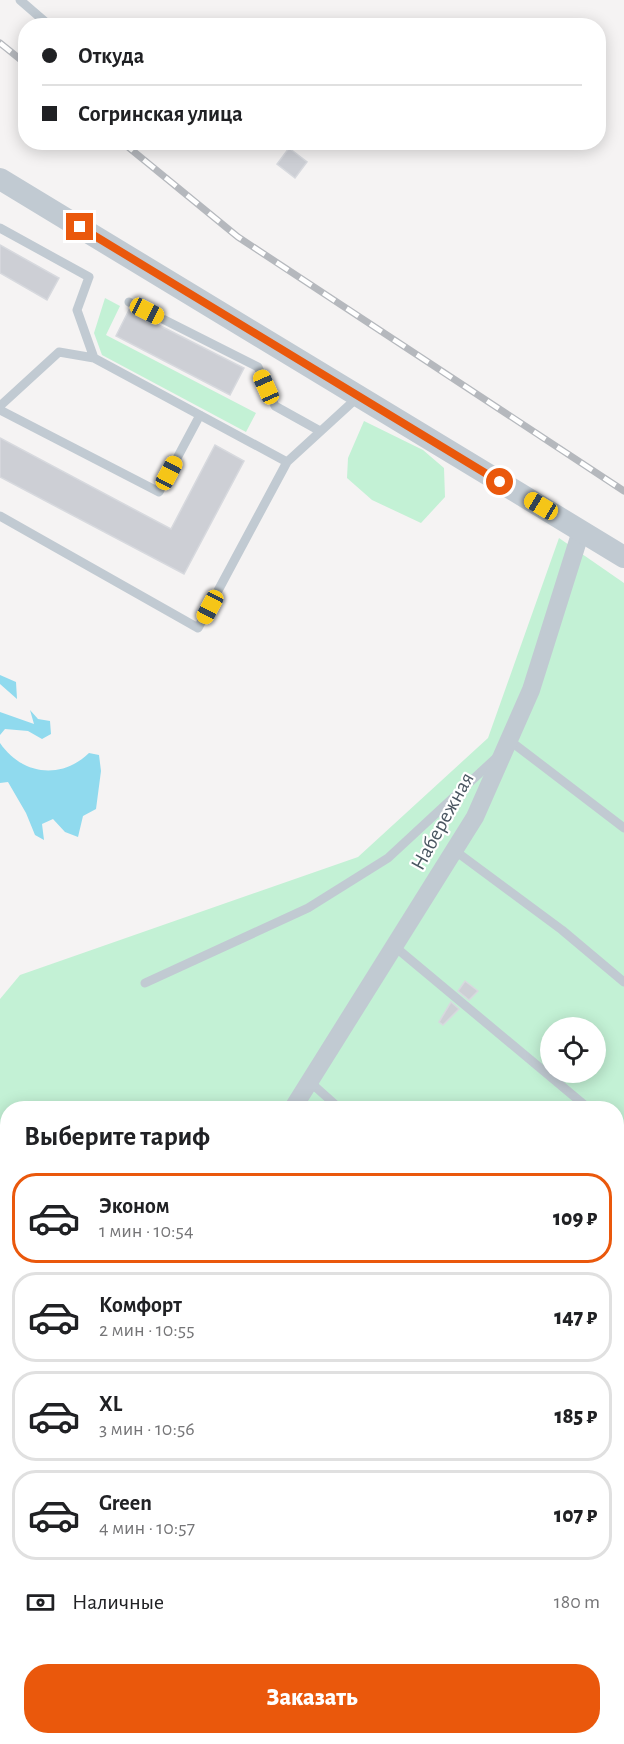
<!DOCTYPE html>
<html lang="ru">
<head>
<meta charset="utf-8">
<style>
	body { margin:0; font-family:"Alegreya Sans",sans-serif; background:#f6f6f6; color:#202124; height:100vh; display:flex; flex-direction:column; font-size:22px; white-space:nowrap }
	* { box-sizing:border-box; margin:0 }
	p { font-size:20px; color:#757577 }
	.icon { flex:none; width:33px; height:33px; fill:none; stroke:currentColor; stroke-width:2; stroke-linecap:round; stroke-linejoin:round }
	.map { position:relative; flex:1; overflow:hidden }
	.side { position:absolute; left:0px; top:1101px; width:624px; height:644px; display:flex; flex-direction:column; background:#fff; border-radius:24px 24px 0 0; box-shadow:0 3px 15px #0003 }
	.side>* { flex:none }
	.banner { position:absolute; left:18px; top:18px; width:588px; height:132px; border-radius:24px; box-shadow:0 3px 15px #0003; display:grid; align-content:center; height:132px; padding:0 24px; background:#fff }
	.buttons { position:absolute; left:540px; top:1017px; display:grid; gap:12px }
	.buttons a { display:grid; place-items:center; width:66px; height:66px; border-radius:50%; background:#fff; box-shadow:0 3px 15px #0003; font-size:30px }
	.end { position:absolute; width:27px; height:27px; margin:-14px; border:8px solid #ea580c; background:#fff; box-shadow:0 0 0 3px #fff }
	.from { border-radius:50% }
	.car { position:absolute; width:18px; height:36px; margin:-18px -9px; border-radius:8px; box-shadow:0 0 4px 2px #0007; background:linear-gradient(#f5c518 24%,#345 0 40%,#f5c518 0 76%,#345 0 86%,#f5c518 0) }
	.banner b { display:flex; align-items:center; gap:21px; height:57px; font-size:22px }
	.banner b+b { border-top:2px solid #e0e0e0 }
	.banner i { width:15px; height:15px; background:#202124 }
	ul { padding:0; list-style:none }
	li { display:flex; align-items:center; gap:18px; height:90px; margin:0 12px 9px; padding:0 12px; border:3px solid #e0e0e0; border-radius:24px }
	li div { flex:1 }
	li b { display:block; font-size:22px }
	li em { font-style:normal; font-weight:800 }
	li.on { border-color:#ea580c }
	li>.icon { width:54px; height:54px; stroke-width:1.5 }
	h2 { padding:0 24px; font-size:27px; line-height:72px }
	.pay { display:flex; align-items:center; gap:15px; height:66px; padding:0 24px; font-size:22px }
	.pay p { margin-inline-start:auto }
	.button { display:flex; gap:12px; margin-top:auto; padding:12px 24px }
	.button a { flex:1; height:69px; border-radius:24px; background:#ea580c; color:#fff; font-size:24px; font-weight:800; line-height:69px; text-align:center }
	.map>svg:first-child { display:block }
	.green { fill:#c3f1d5; fill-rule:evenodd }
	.water { fill:#90daee }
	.building { fill:#cdcfd5; stroke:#d7d9de; stroke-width:1.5 }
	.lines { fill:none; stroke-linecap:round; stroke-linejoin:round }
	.service { stroke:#c1cad2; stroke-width:9 }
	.minor { stroke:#c1cad2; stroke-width:18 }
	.tertiary { stroke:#c1cad2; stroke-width:22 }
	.rail-casing { stroke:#b5b8bd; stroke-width:7 }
	.rail { stroke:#fff; stroke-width:4.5; stroke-dasharray:14; stroke-linecap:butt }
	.route { stroke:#ea580c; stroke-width:8 }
	.labels { text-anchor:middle; stroke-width:4.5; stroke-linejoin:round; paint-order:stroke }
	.street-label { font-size:21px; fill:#4a5661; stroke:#fff }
</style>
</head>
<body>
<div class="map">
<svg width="624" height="1744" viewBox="0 0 624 1744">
	<rect width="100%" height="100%" fill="#f5f3f3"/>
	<path class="green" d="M 105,298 L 120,306 L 106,335 L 256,413 L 246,432 L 102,355 L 94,333 Z
		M 364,421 L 423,450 L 444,468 L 445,497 L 421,523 L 372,500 L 347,478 L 348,458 Z
		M 559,538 L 624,583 L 624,1744 L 0,1744 L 0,999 L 20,975 L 358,857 L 488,738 ZM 550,1028 L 596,1028 L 596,1072 L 550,1072 ZM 8,1108 L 616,1108 L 616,1737 L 8,1737 Z"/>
	<path class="water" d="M 0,675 L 16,682 L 17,699 L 0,684 Z
		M 30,710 L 38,719 L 50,721 L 51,734 L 42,739 L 28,731 L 5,729 L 0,735 L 0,712 L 34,724 Z
		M 0,743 C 22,775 61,780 89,753 L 99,755 L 101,771 L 96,809 L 83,816 L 78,837 L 65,832 L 53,819 L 42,824 L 44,840 L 35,835 L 26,813 L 8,782 L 0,783 Z"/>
	<path class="building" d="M 289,148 L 307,162 L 295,178 L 277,164 Z
		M 0,245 L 59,278 L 47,300 L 0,273 Z
		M 129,310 L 244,368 L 230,395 L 116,336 Z
		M 0,438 L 171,529 L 215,445 L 244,461 L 184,574 L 0,477 Z
		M 465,981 L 478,991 L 469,1000 L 458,991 Z
		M 451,1002 L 459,1009 L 443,1025 L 439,1022 Z"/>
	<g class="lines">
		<path class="service" d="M 20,0 L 50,26
			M 0,228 L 89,277 L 77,310 L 94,358
			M 129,302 L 258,367 L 275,406 L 320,431
			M 0,406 L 59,352 L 94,358 L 287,462
			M 0,410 L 159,492 L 200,415
			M 0,516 L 198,628 L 287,462 L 358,397
			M 509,740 L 624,828
			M 454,850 L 562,930 L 624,982
			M 394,946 L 588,1108
			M 145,983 L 308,908 L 388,858 L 496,758
			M 310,1082 L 339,1108
			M 616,1132 L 624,1139
			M 0,1233 L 8,1241
			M 616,1364 L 624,1371
			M 0,1482 L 8,1489
			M 616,1600 L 624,1607
			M 0,1730 L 8,1737
			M 8,1737 L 16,1744
			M 272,1737 L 280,1744
			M 512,1737 L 519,1744"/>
		<path class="minor" d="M 293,1108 L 475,817 L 531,690 L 581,531
			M 0,1586 L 8,1574"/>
		<path class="tertiary" d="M 0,179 L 624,557"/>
		<defs>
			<path id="rail" d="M 0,43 L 26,64
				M 122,142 L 238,237 L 624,491"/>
		</defs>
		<use href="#rail" class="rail-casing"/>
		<use href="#rail" class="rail"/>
	</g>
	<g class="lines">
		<path class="route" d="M 80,227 L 500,482"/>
	</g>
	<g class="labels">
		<g class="street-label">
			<text transform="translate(442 821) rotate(-61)" y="7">Набережная</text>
		</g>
	</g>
</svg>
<div class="buttons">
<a><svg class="icon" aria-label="locate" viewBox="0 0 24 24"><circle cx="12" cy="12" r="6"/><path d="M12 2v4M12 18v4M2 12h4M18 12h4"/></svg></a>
</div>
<i class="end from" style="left:500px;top:482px"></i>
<i class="end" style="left:80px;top:227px"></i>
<i class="car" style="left:147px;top:311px;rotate:117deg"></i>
<i class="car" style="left:266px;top:387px;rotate:336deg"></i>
<i class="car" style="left:169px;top:473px;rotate:28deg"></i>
<i class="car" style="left:541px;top:506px;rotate:301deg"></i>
<i class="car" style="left:210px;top:607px;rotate:208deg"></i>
<div class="banner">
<b><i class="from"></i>Откуда</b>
<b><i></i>Согринская улица</b>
</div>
<section class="side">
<h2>Выберите тариф</h2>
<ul>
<li class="on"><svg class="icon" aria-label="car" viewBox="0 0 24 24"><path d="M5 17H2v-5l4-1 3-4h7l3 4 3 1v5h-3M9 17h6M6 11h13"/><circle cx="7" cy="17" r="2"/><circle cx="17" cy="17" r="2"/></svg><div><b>Эконом</b><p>1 мин · 10:54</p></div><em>109 ₽</em></li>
<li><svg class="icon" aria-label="car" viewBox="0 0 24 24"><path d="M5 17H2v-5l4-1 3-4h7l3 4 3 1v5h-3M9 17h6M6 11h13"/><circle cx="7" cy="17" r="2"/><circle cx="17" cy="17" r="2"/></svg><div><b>Комфорт</b><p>2 мин · 10:55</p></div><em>147 ₽</em></li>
<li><svg class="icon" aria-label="car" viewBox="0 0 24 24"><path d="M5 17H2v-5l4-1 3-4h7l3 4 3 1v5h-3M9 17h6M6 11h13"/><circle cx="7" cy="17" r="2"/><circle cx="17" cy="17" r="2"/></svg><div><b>XL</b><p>3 мин · 10:56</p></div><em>185 ₽</em></li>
<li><svg class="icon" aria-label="car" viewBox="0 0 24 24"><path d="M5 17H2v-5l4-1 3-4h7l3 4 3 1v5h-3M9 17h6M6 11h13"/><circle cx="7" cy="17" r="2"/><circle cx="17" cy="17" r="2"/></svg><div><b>Green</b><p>4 мин · 10:57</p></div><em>107 ₽</em></li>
</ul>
<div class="pay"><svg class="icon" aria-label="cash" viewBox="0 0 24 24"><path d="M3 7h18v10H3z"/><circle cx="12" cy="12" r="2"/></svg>Наличные<p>180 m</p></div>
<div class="button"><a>Заказать</a></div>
</section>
</div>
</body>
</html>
